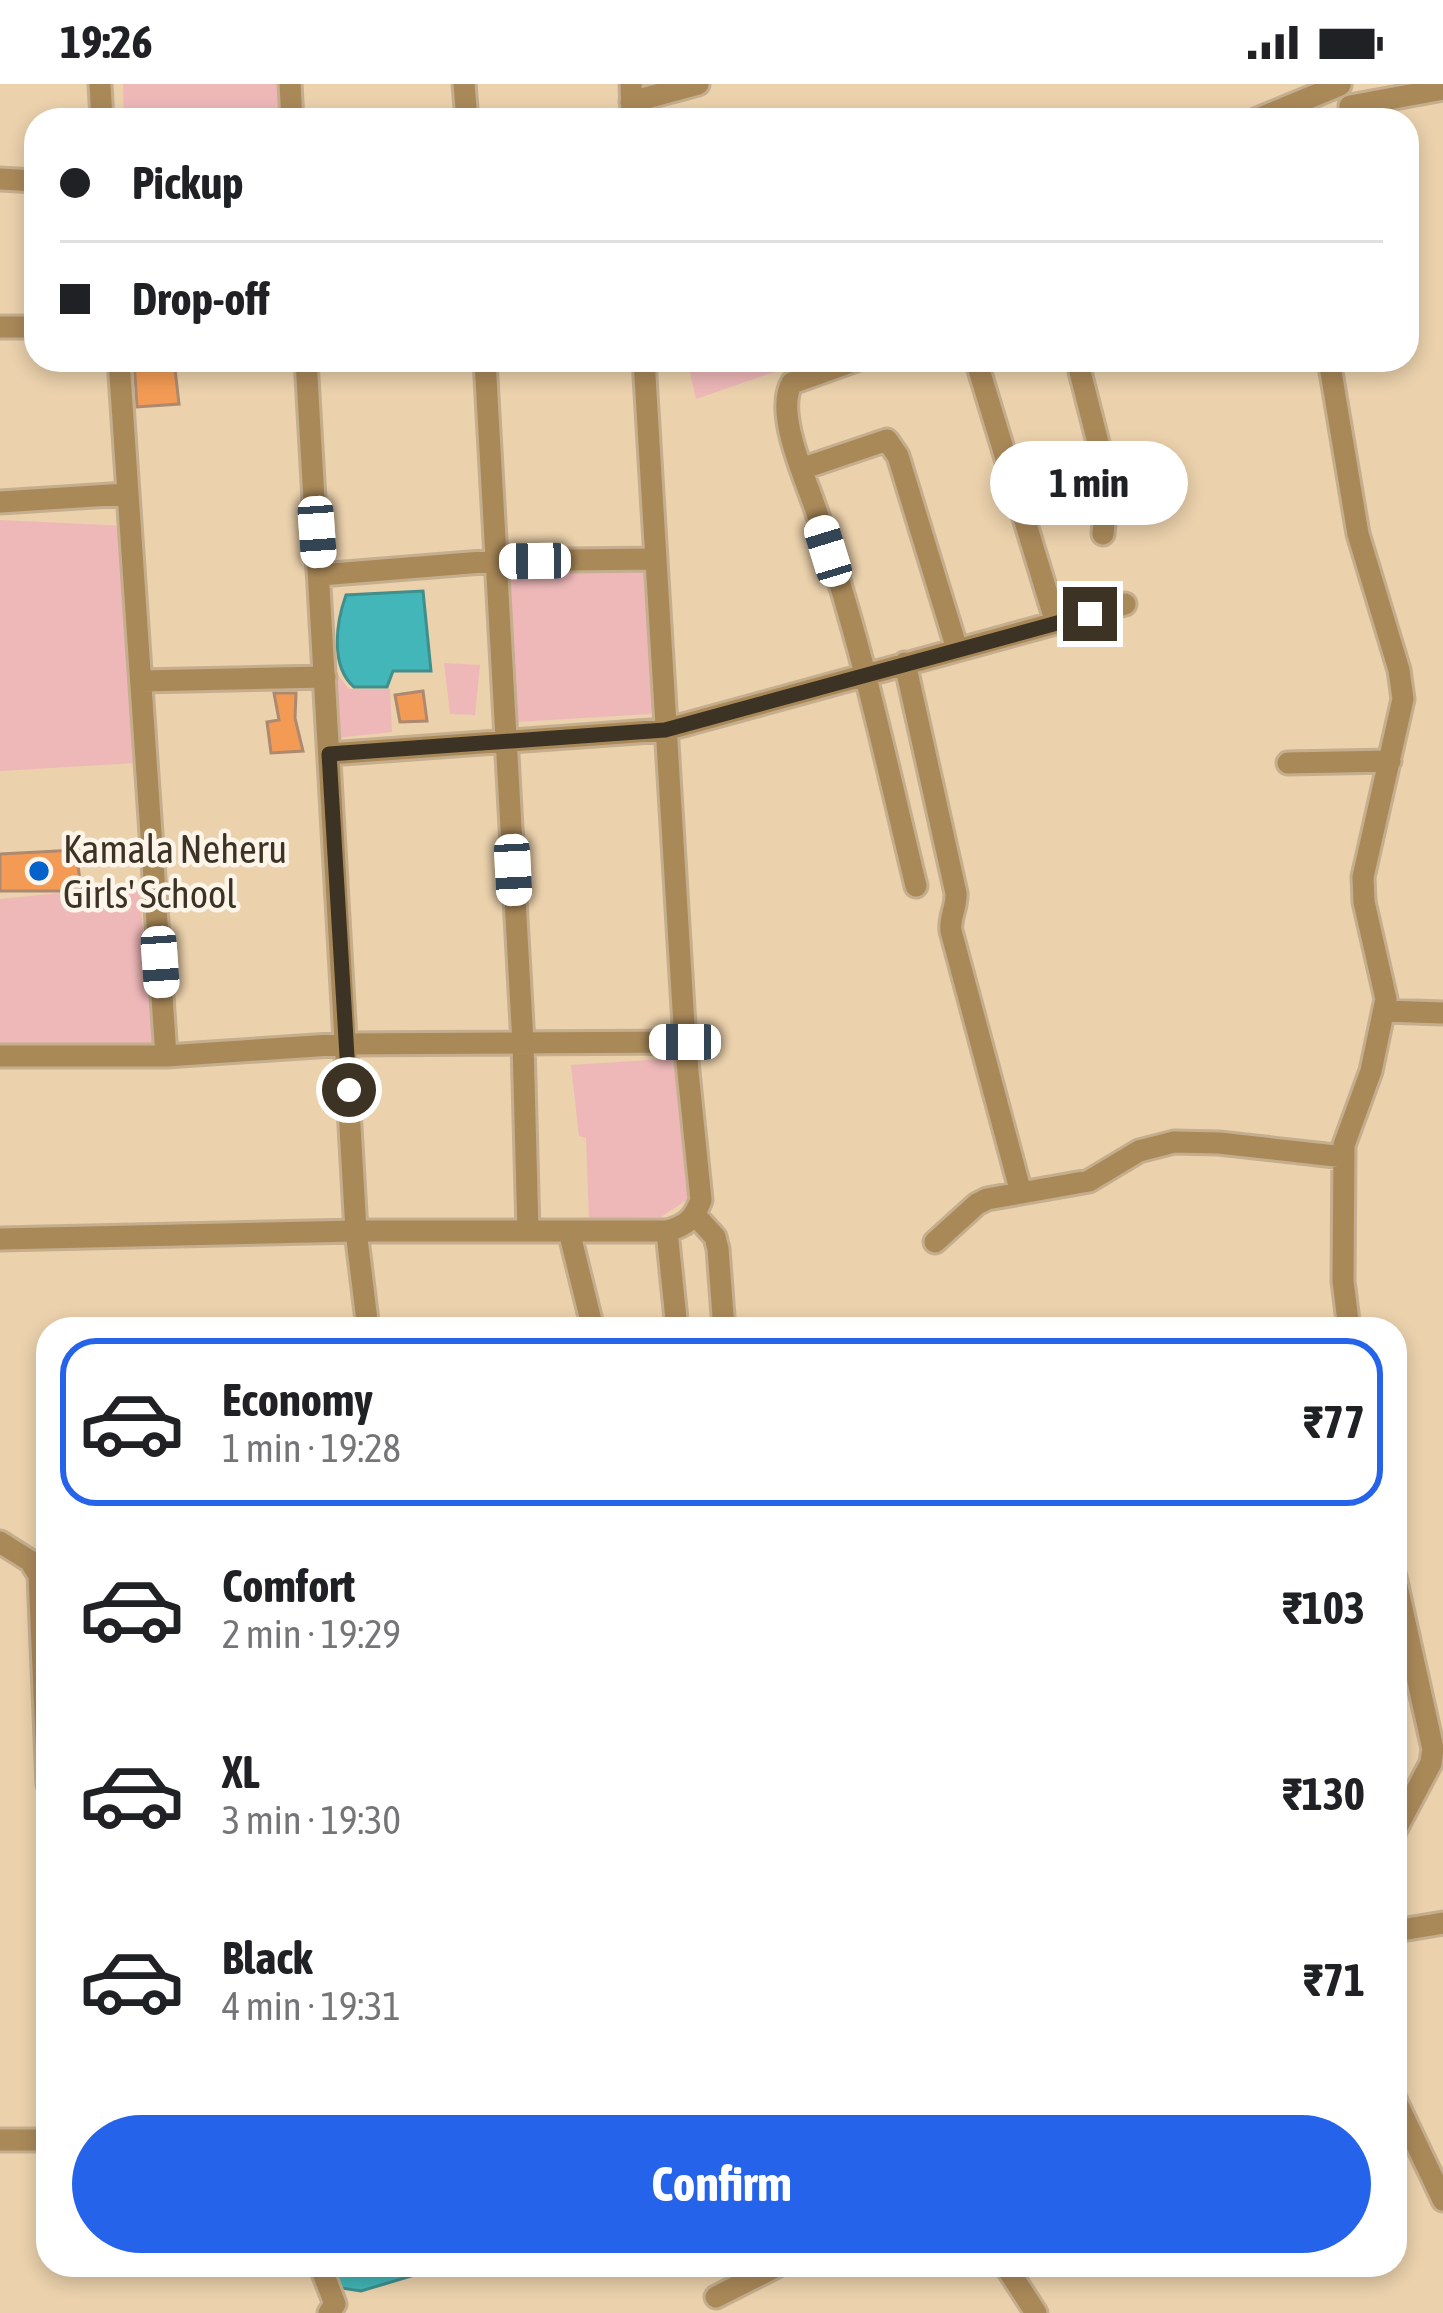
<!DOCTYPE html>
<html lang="en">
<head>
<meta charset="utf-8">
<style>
	body { margin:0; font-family:"Asap Condensed",sans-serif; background:#f2f2f2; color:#202124; height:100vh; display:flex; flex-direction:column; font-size:45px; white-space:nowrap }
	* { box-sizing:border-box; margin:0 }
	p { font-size:39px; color:#757577 }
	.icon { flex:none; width:66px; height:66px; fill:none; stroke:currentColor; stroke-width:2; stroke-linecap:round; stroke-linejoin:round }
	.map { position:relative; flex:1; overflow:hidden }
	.side { position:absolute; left:36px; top:1233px; width:1371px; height:960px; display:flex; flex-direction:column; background:#fff; border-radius:36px; box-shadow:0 6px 18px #0003 }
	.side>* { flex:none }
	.top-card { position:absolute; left:24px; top:24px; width:1395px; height:264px; border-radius:36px; box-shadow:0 6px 18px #0003; display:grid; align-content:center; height:264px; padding:0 36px; background:#fff }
	.end { position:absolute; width:54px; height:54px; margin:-27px; border:15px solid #3d3324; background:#fff; box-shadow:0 0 0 6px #fff }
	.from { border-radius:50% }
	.bubble { position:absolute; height:84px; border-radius:42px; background:#fff; box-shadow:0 6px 18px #0003; font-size:39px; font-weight:700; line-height:84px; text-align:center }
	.car { position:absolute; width:36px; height:72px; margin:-36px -18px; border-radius:15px; box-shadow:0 0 9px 3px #0007; background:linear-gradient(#fff 24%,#345 0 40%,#fff 0 76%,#345 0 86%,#fff 0) }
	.top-card b { display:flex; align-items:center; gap:42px; height:114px; font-size:45px }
	.top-card b+b { border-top:3px solid #e0e0e0 }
	.top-card i { width:30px; height:30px; background:#202124 }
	ul { padding:21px 0 0; list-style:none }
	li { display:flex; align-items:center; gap:36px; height:168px; margin:0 24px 18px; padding:0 12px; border:6px solid transparent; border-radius:36px }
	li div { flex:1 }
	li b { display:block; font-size:45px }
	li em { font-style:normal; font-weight:700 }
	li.selected { border-color:#2563eb }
	li>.icon { width:108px; height:108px; stroke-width:1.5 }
	.primary-button { display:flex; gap:24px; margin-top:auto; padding:24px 36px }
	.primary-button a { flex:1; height:138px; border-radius:72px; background:#2563eb; color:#fff; font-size:48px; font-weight:700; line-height:138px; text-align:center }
	.status { display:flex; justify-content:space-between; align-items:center; height:84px; padding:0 60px; background:#fff; direction:ltr }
	.status svg { height:33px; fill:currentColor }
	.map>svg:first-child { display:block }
	.green { fill:#eeb8b9 }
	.water { fill:#42b6b8; stroke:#408f8c; stroke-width:3 }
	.building { fill:#f39b55; stroke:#ad896f; stroke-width:3 }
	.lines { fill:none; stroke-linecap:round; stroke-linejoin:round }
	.street-casing { stroke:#c5ae8e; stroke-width:27 }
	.street { stroke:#aa8959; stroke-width:21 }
	.route { stroke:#3d3324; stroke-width:15 }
	.poi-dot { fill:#0662cb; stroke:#fdf5ea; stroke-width:4.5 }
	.labels { text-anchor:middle; stroke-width:9; stroke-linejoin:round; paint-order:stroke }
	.poi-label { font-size:39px; fill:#3d3324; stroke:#fdf5ea; text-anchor:start }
</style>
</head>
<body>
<div class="status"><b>19:26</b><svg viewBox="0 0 49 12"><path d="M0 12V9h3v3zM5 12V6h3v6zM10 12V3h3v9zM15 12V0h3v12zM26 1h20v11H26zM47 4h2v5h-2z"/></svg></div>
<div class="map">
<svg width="1443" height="2229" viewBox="0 0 1443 2229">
	<rect width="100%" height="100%" fill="#ebd1ac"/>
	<path class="green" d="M 123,0 L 285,0 L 288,36 L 124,36 Z
		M 687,276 L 793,276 L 786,284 L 696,315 Z
		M 0,436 L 128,442 L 137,679 L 0,687 Z
		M 497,480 L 652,480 L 661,620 L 650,630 L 501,639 Z
		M 444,579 L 480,581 L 475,631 L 450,630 Z
		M 337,590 L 349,605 L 390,605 L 392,648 L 336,654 L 334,593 Z
		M 139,801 L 154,961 L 0,965 L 0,815 Z
		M 680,974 L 690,1114 L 661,1133 L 589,1135 L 586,1054 L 579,1052 L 571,981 Z"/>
	<path class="water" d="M 423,507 L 431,587 L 393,587 L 387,603 L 354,603 C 330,582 336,539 346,511 Z
		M 331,2181 L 426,2181 L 418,2190 L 361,2207 L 341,2204 Z"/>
	<path class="building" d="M 134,276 L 174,276 L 179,320 L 137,323 Z
		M 423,607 L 427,637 L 400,638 L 395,611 Z
		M 274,609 L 296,609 L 295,634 L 303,667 L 271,669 L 267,638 L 279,636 Z
		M 76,766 L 81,804 L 66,807 L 0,807 L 0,770 Z"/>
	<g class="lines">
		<defs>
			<path id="street" d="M 100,0 L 102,36
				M 290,0 L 292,36
				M 464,0 L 467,36
				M 631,0 L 632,36
				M 631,18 L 698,0
				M 1350,22 L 1443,5
				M 1255,36 L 1340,1
				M 0,95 L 36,97
				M 0,243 L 36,243
				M 119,276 L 166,972
				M 306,276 L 356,1147 L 368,1245
				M 485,276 L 523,959 L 528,1147
				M 856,276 L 792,299 C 777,324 798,377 808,404 C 856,533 884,669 916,802
				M 976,276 L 1056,539
				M 1077,276 L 1108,398 L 1103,450
				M 1329,276 L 1358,450 L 1399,586 L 1403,615 L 1363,793 L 1364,818 L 1386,915 L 1371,987 L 1344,1061 L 1343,1197 L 1349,1245
				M 801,385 L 887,356 L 898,372 L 957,565
				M 0,418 L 126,410
				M 320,491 L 495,477 L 655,475
				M 905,579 L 956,809 C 957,823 949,834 951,847 L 1021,1109
				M 141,597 L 325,593
				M 329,670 L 665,646 L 1125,520
				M 1288,679 L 1390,677
				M 1384,927 L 1443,929
				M 0,972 L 166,972 L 346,960 L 685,958
				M 695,1131 L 715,1153 L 718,1165 L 724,1245
				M 569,1147 L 593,1245
				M 667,1147 L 677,1245
				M 0,1155 L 356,1147 L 667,1147 C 686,1142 694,1135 701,1116 L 685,958 L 644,276
				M 935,1158 L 977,1120 L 987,1115 L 1089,1097 L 1139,1067 L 1174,1058 L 1219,1059 L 1344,1073
				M 0,1458 L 30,1477 L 39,1491 L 48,1700
				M 1395,1493 L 1433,1665 L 1431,1679 L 1395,1747
				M 1395,1847 L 1443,1839
				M 1395,2015 L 1443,2116
				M 0,2056 L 48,2056
				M 320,2181 L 335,2220 L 329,2229
				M 1005,2181 L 1036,2229
				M 716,2213 L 779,2181"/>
		</defs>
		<use href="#street" class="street-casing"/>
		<use href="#street" class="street"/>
	</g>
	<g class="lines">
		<path class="route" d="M 349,1006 L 329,670 L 665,646 L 1090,530"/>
	</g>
	<circle class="poi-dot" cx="39" cy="787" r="12"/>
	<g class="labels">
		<g class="poi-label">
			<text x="63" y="779">Kamala Neheru<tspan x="63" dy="45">Girls' School</tspan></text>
		</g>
	</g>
</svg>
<i class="end from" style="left:349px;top:1006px"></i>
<i class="end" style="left:1090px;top:530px"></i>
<div class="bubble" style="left:990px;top:357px;width:198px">1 min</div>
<i class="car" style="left:317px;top:448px;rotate:176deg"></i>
<i class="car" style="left:828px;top:467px;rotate:343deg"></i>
<i class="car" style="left:535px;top:477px;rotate:269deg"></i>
<i class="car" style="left:513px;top:786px;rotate:177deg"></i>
<i class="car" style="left:160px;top:878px;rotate:176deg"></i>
<i class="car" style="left:685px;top:958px;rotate:270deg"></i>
<div class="top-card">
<b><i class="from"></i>Pickup</b>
<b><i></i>Drop-off</b>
</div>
<section class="side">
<ul>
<li class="selected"><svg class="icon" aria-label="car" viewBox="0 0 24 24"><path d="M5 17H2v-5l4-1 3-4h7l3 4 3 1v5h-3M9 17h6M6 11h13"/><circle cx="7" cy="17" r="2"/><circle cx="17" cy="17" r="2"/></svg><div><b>Economy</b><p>1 min · 19:28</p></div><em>₹77</em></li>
<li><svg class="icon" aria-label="car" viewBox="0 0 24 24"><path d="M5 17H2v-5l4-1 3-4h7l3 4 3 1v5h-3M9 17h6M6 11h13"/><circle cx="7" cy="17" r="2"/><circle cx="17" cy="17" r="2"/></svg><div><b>Comfort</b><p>2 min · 19:29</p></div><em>₹103</em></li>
<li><svg class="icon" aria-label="car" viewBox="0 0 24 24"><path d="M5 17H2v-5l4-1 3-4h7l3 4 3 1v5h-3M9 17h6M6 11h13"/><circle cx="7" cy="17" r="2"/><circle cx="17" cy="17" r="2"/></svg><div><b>XL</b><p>3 min · 19:30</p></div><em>₹130</em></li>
<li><svg class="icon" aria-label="car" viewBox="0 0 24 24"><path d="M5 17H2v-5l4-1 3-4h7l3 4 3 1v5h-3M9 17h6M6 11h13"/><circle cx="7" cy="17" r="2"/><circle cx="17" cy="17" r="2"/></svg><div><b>Black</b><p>4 min · 19:31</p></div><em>₹71</em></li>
</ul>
<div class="primary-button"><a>Confirm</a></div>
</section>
</div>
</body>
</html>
